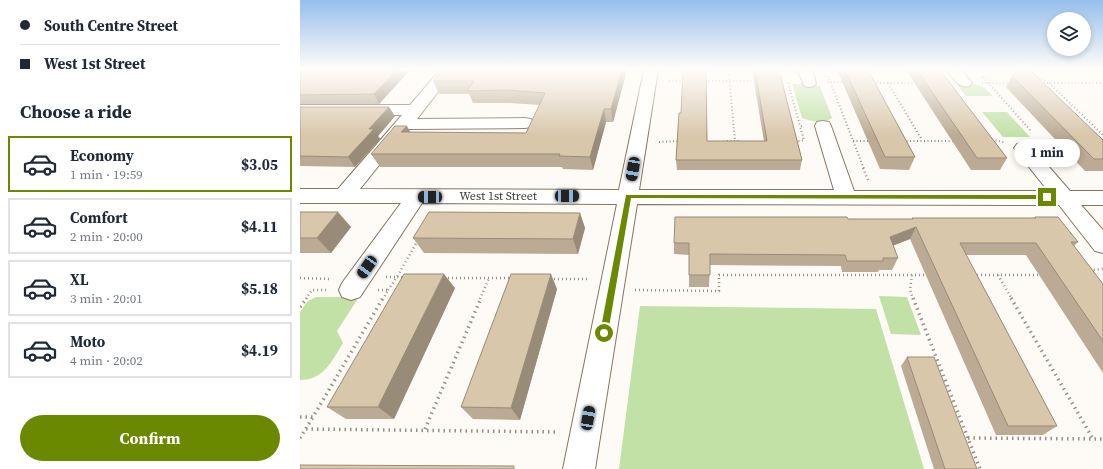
<!DOCTYPE html>
<html lang="en">
<head>
<meta charset="utf-8">
<style>
	body { margin:0; font-family:"Source Serif 4",serif; background:#f2f2f3; color:#1f2937; height:100vh; display:flex; flex-direction:column; font-size:15px; white-space:nowrap }
	* { box-sizing:border-box; margin:0 }
	p { font-size:13px; color:#747a83 }
	.icon { flex:none; width:22px; height:22px; fill:none; stroke:currentColor; stroke-width:2; stroke-linecap:round; stroke-linejoin:round }
	.map { position:relative; flex:1; overflow:hidden }
	.panel { display:flex; flex-direction:column; background:#fff; width:300px }
	.panel>* { flex:none }
	.banner { display:grid; align-content:center; height:88px; padding:0 20px; background:#fff }
	.tools { position:absolute; left:747px; top:12px; display:grid; gap:8px }
	.tools a { display:grid; place-items:center; width:44px; height:44px; border-radius:50%; background:#fff; box-shadow:0 2px 6px #0003; font-size:20px }
	.end { position:absolute; width:18px; height:18px; margin:-9px; border:5px solid #6a8800; background:#fff; box-shadow:0 0 0 2px #fff }
	.from { border-radius:50% }
	.bubble { position:absolute; height:28px; border-radius:14px; background:#fff; box-shadow:0 2px 6px #0003; font-size:13px; font-weight:700; line-height:28px; text-align:center }
	.car { position:absolute; width:12px; height:24px; margin:-12px -6px; border-radius:5px; box-shadow:0 0 3px 1px #0007; background:linear-gradient(#222 24%,#8ab4d8 0 40%,#222 0 76%,#8ab4d8 0 86%,#222 0) }
	.banner b { display:flex; align-items:center; gap:14px; height:38px; font-size:15px }
	.banner b+b { border-top:1px solid #e0e1e3 }
	.banner i { width:10px; height:10px; background:#1f2937 }
	ul { padding:0; list-style:none }
	li { display:flex; align-items:center; gap:12px; height:56px; margin:0 8px 6px; padding:0 12px; border:2px solid #e0e1e3; border-radius:0px }
	li div { flex:1 }
	li b { display:block; font-size:15px }
	li em { font-style:normal; font-weight:700 }
	li.selected { border-color:#6a8800 }
	li>.icon { width:36px; height:36px; stroke-width:1.5 }
	h2 { padding:0 20px; font-size:18px; line-height:48px }
	.primary-button { display:flex; gap:8px; margin-top:auto; padding:8px 20px }
	.primary-button a { flex:1; height:46px; border-radius:24px; background:#6a8800; color:#fff; font-size:16px; font-weight:700; line-height:46px; text-align:center }
	main { display:flex; flex:1; min-height:0 }
	.map>svg:first-child { display:block }
	.green { fill:#c2e1a7 }
	.lines { fill:none; stroke-linecap:round; stroke-linejoin:round }
	.minor-casing { stroke:#87765e; stroke-width:2 }
	.path-far2 { stroke:#969088; stroke-width:2; stroke-dasharray:1 2.5; stroke-linecap:butt }
	.path-far1 { stroke:#969088; stroke-width:2.5; stroke-dasharray:1 3; stroke-linecap:butt }
	.path { stroke:#969088; stroke-width:3.5; stroke-dasharray:1.5 4; stroke-linecap:butt }
	.minor { fill:#fff; fill-rule:evenodd }
	.wall { fill:#bbab94 }
	.shaded-wall { fill:#988b78 }
	.building { fill:#d9c7ac; stroke:#988b78 }
	.route { fill:#6a8800 }
	.labels { text-anchor:middle; stroke-width:4; stroke-linejoin:round; paint-order:stroke }
	.street-label { font-size:12px; fill:#3f382d; stroke:#fff }
</style>
</head>
<body>
<main>
<section class="panel">
<div class="banner">
<b><i class="from"></i>South Centre Street</b>
<b><i></i>West 1st Street</b>
</div>
<h2>Choose a ride</h2>
<ul>
<li class="selected"><svg class="icon" aria-label="car" viewBox="0 0 24 24"><path d="M5 17H2v-5l4-1 3-4h7l3 4 3 1v5h-3M9 17h6M6 11h13"/><circle cx="7" cy="17" r="2"/><circle cx="17" cy="17" r="2"/></svg><div><b>Economy</b><p>1 min · 19:59</p></div><em>$3.05</em></li>
<li><svg class="icon" aria-label="car" viewBox="0 0 24 24"><path d="M5 17H2v-5l4-1 3-4h7l3 4 3 1v5h-3M9 17h6M6 11h13"/><circle cx="7" cy="17" r="2"/><circle cx="17" cy="17" r="2"/></svg><div><b>Comfort</b><p>2 min · 20:00</p></div><em>$4.11</em></li>
<li><svg class="icon" aria-label="car" viewBox="0 0 24 24"><path d="M5 17H2v-5l4-1 3-4h7l3 4 3 1v5h-3M9 17h6M6 11h13"/><circle cx="7" cy="17" r="2"/><circle cx="17" cy="17" r="2"/></svg><div><b>XL</b><p>3 min · 20:01</p></div><em>$5.18</em></li>
<li><svg class="icon" aria-label="car" viewBox="0 0 24 24"><path d="M5 17H2v-5l4-1 3-4h7l3 4 3 1v5h-3M9 17h6M6 11h13"/><circle cx="7" cy="17" r="2"/><circle cx="17" cy="17" r="2"/></svg><div><b>Moto</b><p>4 min · 20:02</p></div><em>$4.19</em></li>
</ul>
<div class="primary-button"><a>Confirm</a></div>
</section>
<div class="map">
<svg width="803" height="469" viewBox="0 0 803 469">
	<rect width="100%" height="100%" fill="#fefaf5"/>
	<path class="green" d="M 492,84 L 515,84 L 520,86 L 532,118 C 524,124 510,121 502,118 Z
		M 657,84 C 676,84 680,82 693,96 L 666,96 Z
		M 682,112 L 707,112 L 730,137 L 703,137 Z
		M 579,296 L 607,297 L 621,335 L 591,334 Z
		M 16,297 L 59,297 L 37,331 L 43,343 C 32,361 24,380 0,380 L 0,312 L 8,301 Z
		M 340,306 L 576,309 L 624,469 L 319,469 Z"/>
	<g class="lines">
		<defs>
			<path id="minor" d="M 140,70 L 155,70 L 117,119 L 225,118 L 231,119 L 233,123 L 231,127 L 225,128 L 108,129 L 60,189 L 319,190 L 344,70 L 358,70 L 339,190 L 534,190 L 515,126 L 517,122 L 523,121 L 529,122 L 531,126 L 554,191 L 748,191 L 714,148 L 717,144 L 723,143 L 729,144 L 770,191 L 803,191 L 803,205 L 781,205 L 803,230 L 803,253 L 795,251 L 759,205 L 337,204 L 295,469 L 263,469 L 317,204 L 122,203 L 60,297 L 51,300 L 42,297 L 39,290 L 42,283 L 101,203 L 0,203 L 0,189 L 38,189 L 102,115 L 0,115 L 0,105 L 110,105 Z
				M 498,70 L 512,70 L 516,83 L 514,86 L 509,87 L 504,86 Z
				M 647,70 L 662,70 L 672,83 L 670,86 C 659,89 653,79 647,70 Z"/>
		</defs>
		<use href="#minor" class="minor-casing"/>
		<path class="path-far2" d="M 429,75 L 435,141
			M 528,76 L 564,169
			M 739,76 L 747,83
			M 683,77 L 731,131
			M 369,81 L 386,81
			M 405,81 L 458,81
			M 527,82 L 544,82
			M 488,83 L 500,126 L 504,126
			M 573,83 L 616,83
			M 588,83 L 622,140
			M 682,83 L 711,83
			M 740,83 L 803,83
			M 749,83 L 803,135
			M 692,140 L 704,142
			M 427,141 L 440,141
			M 553,141 L 570,141
			M 603,141 L 654,141
			M 743,141 L 760,141
			M 359,142 L 380,141
			M 495,142 L 504,140 L 500,126"/>
		<path class="path-far1" d="M 563,168 L 568,180
			M 793,272 L 792,270 L 803,269
			M 612,275 L 610,290 L 613,299
			M 673,275 L 742,275
			M 698,275 L 712,299
			M 86,277 L 97,277 L 118,240
			M 0,278 L 31,279
			M 144,278 L 211,278
			M 250,279 L 289,279
			M 78,290 L 88,290 L 83,299
			M 88,290 L 97,277 L 105,277
			M 335,290 L 419,291 L 419,275 L 628,275
			M 6,299 L 12,290 L 29,290
			M 180,299 L 189,278"/>
		<path class="path" d="M 613,298 L 680,469
			M 711,298 L 793,439
			M 0,307 L 7,298
			M 0,417 L 13,417 L 83,298
			M 6,429 L 259,432
			M 125,429 L 181,298
			M 0,438 L 13,417
			M 668,438 L 803,439"/>
		<use href="#minor" class="minor"/>
	</g>
	<path class="wall" d="M 0,70 L 110,70 L 79,104 L 0,104 Z
		M 327,70 L 313,122 L 306,122 L 293,170 L 263,169 L 262,167 L 80,167 L 71,154 L 110,132 L 226,133 L 240,105 L 210,103 L 173,103 L 169,94 L 139,94 L 133,81 Z
		M 452,70 L 479,70 L 502,160 L 500,170 L 377,170 L 376,160 L 381,113 L 407,141 L 464,141 Z
		M 537,70 L 568,70 L 615,157 L 609,170 L 580,169 Z
		M 606,70 L 640,70 L 707,158 L 700,170 L 671,170 Z
		M 712,76 L 803,140 L 803,171 L 785,171 L 706,87 Z
		M 0,107 L 95,116 L 78,136 L 80,139 L 55,167 L 0,166 Z
		M 0,212 L 51,227 L 31,253 L 0,253 Z
		M 280,213 L 285,228 L 278,254 L 124,253 L 113,238 Z
		M 735,217 L 778,242 L 774,246 L 803,284 L 803,373 L 726,255 L 666,255 L 757,426 L 743,435 L 696,435 L 610,239 L 593,245 L 598,258 L 592,270 L 579,270 L 578,272 L 542,272 L 541,266 L 410,265 L 409,287 L 389,287 L 389,255 L 374,254 L 374,243 L 548,219 L 612,219 L 612,218 L 733,218 Z
		M 155,288 L 94,419 L 46,419 L 27,407 Z
		M 257,289 L 220,420 L 173,419 L 161,407 Z
		M 607,357 L 677,469 L 634,469 L 601,366 Z"/>
	<path class="shaded-wall" d="M 97,70 L 110,70 L 79,104 L 74,94 Z
		M 322,70 L 327,70 L 313,122 L 311,109 Z
		M 89,107 L 95,116 L 78,136 L 80,139 L 55,167 L 48,157 L 69,129 Z
		M 304,109 L 306,122 L 293,170 L 290,157 Z
		M 107,126 L 114,139 L 101,132 Z
		M 38,212 L 51,227 L 31,253 L 17,238 Z
		M 280,213 L 285,228 L 278,254 L 273,239 Z
		M 616,227 L 610,239 L 585,249 L 590,237 Z
		M 144,274 L 155,288 L 94,419 L 78,407 Z
		M 251,274 L 257,289 L 220,420 L 211,408 Z"/>
	<path class="building" d="M 0,70 L 97,70 L 74,94 L 0,95 Z
		M 142,70 L 322,70 L 311,109 L 304,109 L 290,157 L 259,156 L 260,154 L 71,154 L 95,126 L 107,126 L 101,132 L 226,133 L 245,93 L 206,90 L 167,91 L 174,81 L 133,81 Z
		M 383,70 L 406,70 L 407,141 L 467,141 L 455,70 L 479,70 L 502,160 L 376,160 L 379,113 L 381,113 Z
		M 545,70 L 568,70 L 615,157 L 585,157 Z
		M 617,70 L 640,70 L 707,158 L 677,158 Z
		M 718,70 L 730,70 L 803,140 L 803,159 L 794,159 L 712,76 Z
		M 0,107 L 89,107 L 69,129 L 74,129 L 48,157 L 0,156 Z
		M 0,212 L 38,212 L 17,238 L 0,238 Z
		M 129,212 L 280,213 L 273,239 L 113,238 Z
		M 375,217 L 547,217 L 548,219 L 613,219 L 612,218 L 736,218 L 735,217 L 758,217 L 778,242 L 771,242 L 803,284 L 803,341 L 736,243 L 660,243 L 757,426 L 708,426 L 616,227 L 590,237 L 598,258 L 583,258 L 583,261 L 547,261 L 545,255 L 410,254 L 410,275 L 389,275 L 389,243 L 374,243 Z
		M 104,274 L 144,274 L 78,407 L 27,407 Z
		M 211,274 L 251,274 L 211,408 L 161,407 Z
		M 607,357 L 634,357 L 677,469 L 645,469 Z
		M 0,465 L 214,466 L 214,469 L 0,469 Z"/>
	<linearGradient id="sky" x2="0" y2="1"><stop stop-color="#96bfeb"/><stop offset="0.51" stop-color="#fffdfa"/><stop offset="1" stop-color="#fffdfa" stop-opacity="0"/></linearGradient>
	<rect width="803" height="136" fill="url(#sky)"/>
	<path class="route" d="M 326,195 L 747,195 L 750,197 L 747,199 L 331,198 L 308,333 L 304,336 L 300,333 Z"/>
	<g class="labels">
		<g class="street-label">
			<text x="198" y="200">West 1st Street</text>
		</g>
	</g>
</svg>
<div class="tools">
<a><svg class="icon" aria-label="layers" viewBox="0 0 24 24"><path d="M12 4l9 5-9 5-9-5zM3 14l9 5 9-5"/></svg></a>
</div>
<i class="end from" style="left:304px;top:333px"></i>
<i class="end" style="left:747px;top:197px"></i>
<div class="bubble" style="left:714px;top:139px;width:66px">1 min</div>
<i class="car" style="left:333px;top:169px;rotate:190deg"></i>
<i class="car" style="left:267px;top:196px;rotate:90deg"></i>
<i class="car" style="left:130px;top:197px;rotate:270deg"></i>
<i class="car" style="left:67px;top:267px;rotate:215deg"></i>
<i class="car" style="left:288px;top:418px;rotate:10deg"></i>
</div>
</main>
</body>
</html>
